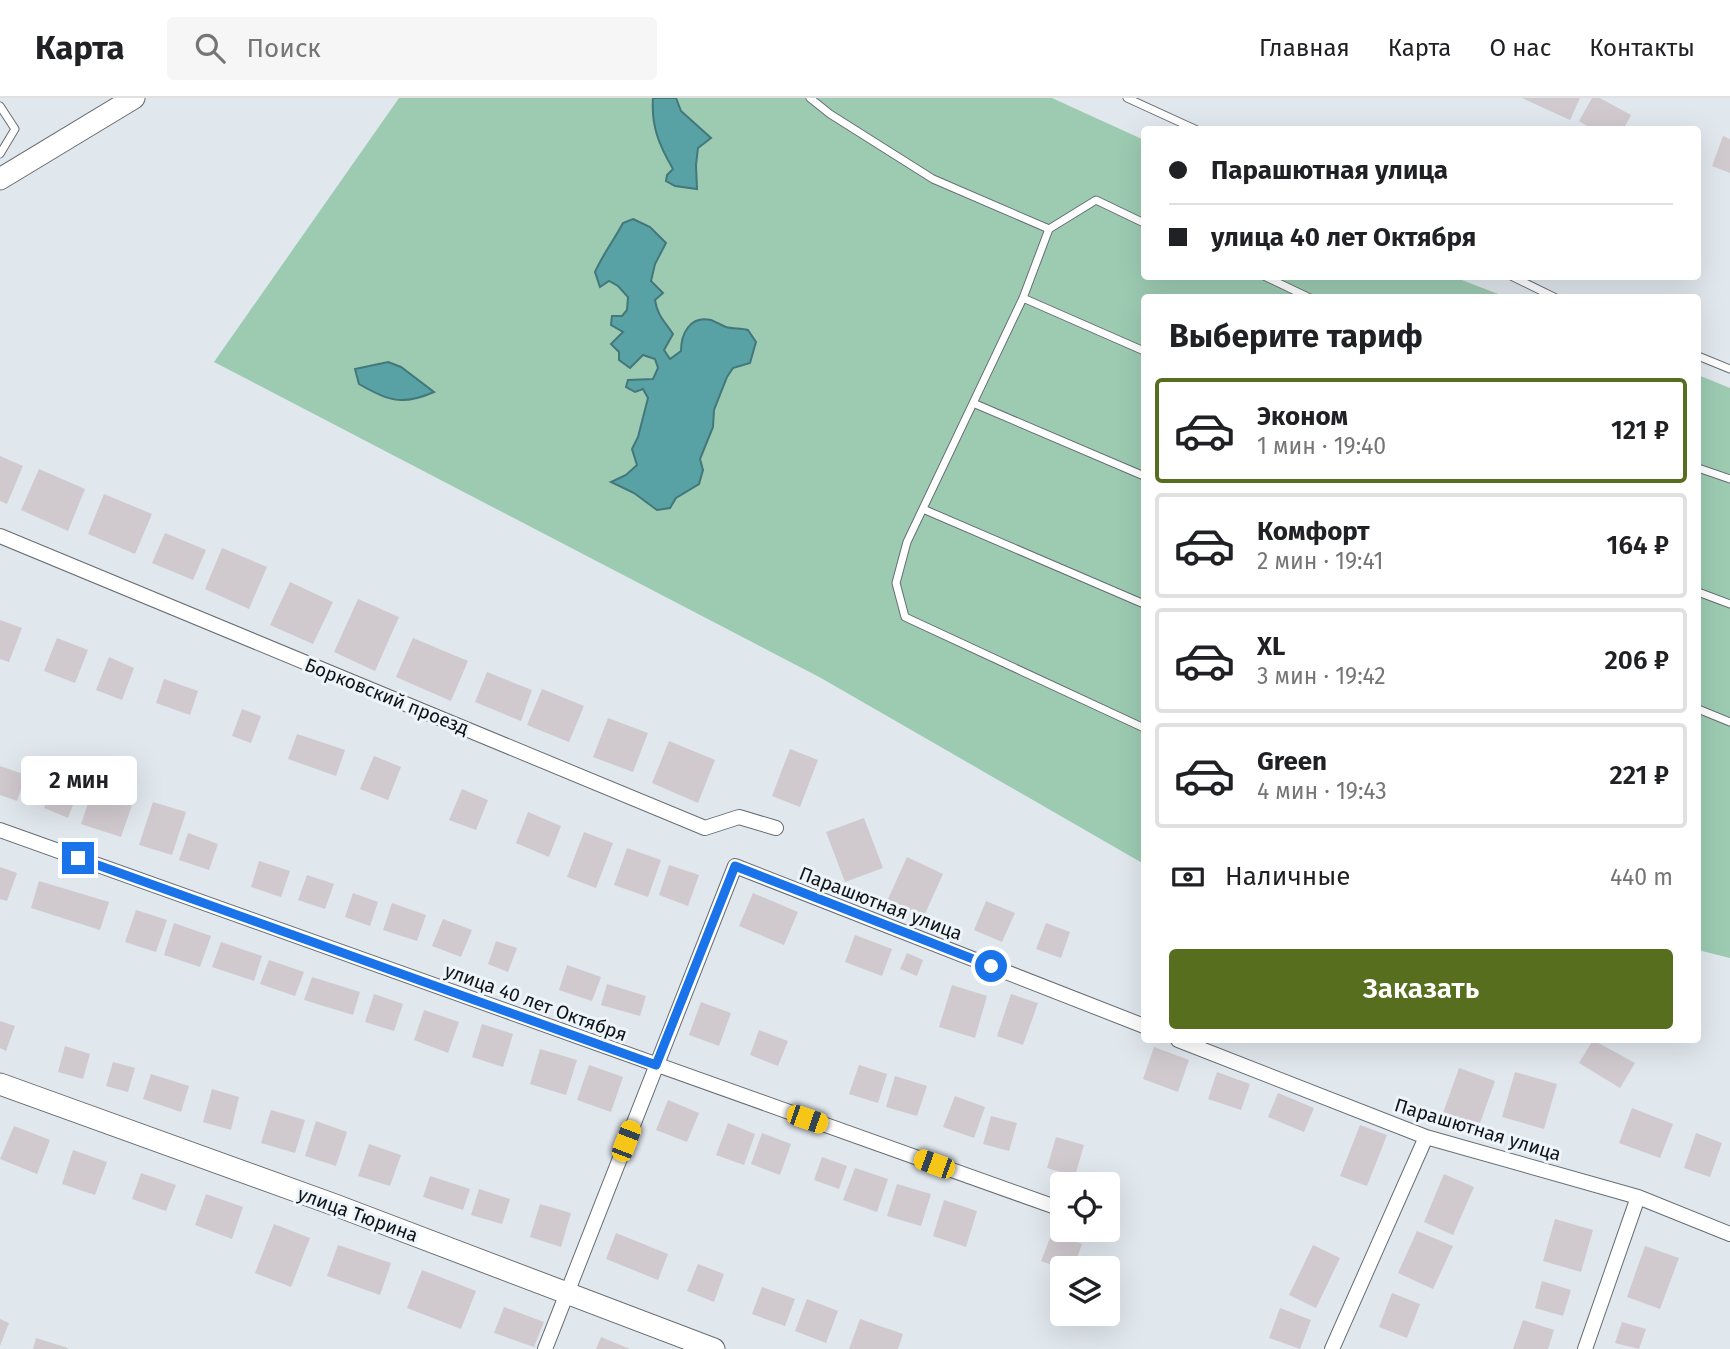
<!DOCTYPE html>
<html lang="ru">
<head>
<meta charset="utf-8">
<style>
	body { margin:0; font-family:"Fira Sans",sans-serif; background:#f6f6f6; color:#202124; height:100vh; display:flex; flex-direction:column; font-size:26px; white-space:nowrap }
	* { box-sizing:border-box; margin:0 }
	p { font-size:23px; color:#757577 }
	.icon { flex:none; width:38px; height:38px; fill:none; stroke:currentColor; stroke-width:2; stroke-linecap:round; stroke-linejoin:round }
	.map { position:relative; flex:1; overflow:hidden }
	.sheet { position:absolute; left:1141px; top:196px; width:560px; height:749px; display:flex; flex-direction:column; background:#fff; border-radius:7px; box-shadow:0 7px 28px #0002 }
	.sheet>* { flex:none }
	.hud { position:absolute; left:1141px; top:28px; width:560px; height:154px; border-radius:7px; box-shadow:0 7px 28px #0002; display:grid; align-content:center; height:154px; padding:0 28px; background:#fff }
	.buttons { position:absolute; left:1050px; top:1074px; display:grid; gap:14px }
	.buttons a { display:grid; place-items:center; width:70px; height:70px; border-radius:7px; background:#fff; box-shadow:0 7px 28px #0002; font-size:35px }
	.end { position:absolute; width:32px; height:32px; margin:-16px; border:9px solid #1a73e8; background:#fff; box-shadow:0 0 0 4px #fff }
	.from { border-radius:50% }
	.bubble { position:absolute; height:49px; border-radius:7px; background:#fff; box-shadow:0 7px 28px #0002; font-size:23px; font-weight:600; line-height:49px; text-align:center }
	.car { position:absolute; width:21px; height:42px; margin:-21px -10px; border-radius:9px; box-shadow:0 0 5px 2px #0007; background:linear-gradient(#f5c518 24%,#345 0 40%,#f5c518 0 76%,#345 0 86%,#f5c518 0) }
	.hud b { display:flex; align-items:center; gap:24px; height:66px; font-size:26px }
	.hud b+b { border-top:2px solid #e0e0e0 }
	.hud i { width:18px; height:18px; background:#202124 }
	ul { padding:0; list-style:none }
	li { display:flex; align-items:center; gap:21px; height:105px; margin:0 14px 10px; padding:0 14px; border:4px solid #e0e0e0; border-radius:7px }
	li div { flex:1 }
	li b { display:block; font-size:26px }
	li em { font-style:normal; font-weight:600 }
	li.selected { border-color:#586e1f }
	li>.icon { width:63px; height:63px; stroke-width:1.5 }
	h2 { padding:0 28px; font-size:32px; line-height:84px }
	.pay { display:flex; align-items:center; gap:18px; height:77px; padding:0 28px; font-size:26px }
	.pay p { margin-inline-start:auto }
	.action { display:flex; gap:14px; margin-top:auto; padding:14px 28px }
	.action a { flex:1; height:80px; border-radius:7px; background:#586e1f; color:#fff; font-size:28px; font-weight:600; line-height:80px; text-align:center }
	header { display:flex; align-items:center; gap:42px; box-sizing:border-box; height:98px; padding:0 35px; background:#fff; border-bottom:2px solid #e0e0e0 }
	header strong { font-size:33px }
	nav { display:flex; gap:38px; margin-inline-start:auto; font-size:24px }
	.search { width:490px; height:63px; background:#f6f6f6; display:flex; align-items:center; gap:18px; box-sizing:border-box; padding:0 24px; border-radius:7px; color:#757577; font-size:26px }
	.map>svg:first-child { display:block }
	.green { fill:#9ccbb2 }
	.water { fill:#58a2a5; stroke:#43777a; stroke-width:2 }
	.building { fill:#d0cacf }
	.lines { fill:none; stroke-linecap:round; stroke-linejoin:round }
	.lane-casing { stroke:#676d72; stroke-width:9 }
	.street-casing { stroke:#676d72; stroke-width:16 }
	.secondary-casing { stroke:#676d72; stroke-width:23 }
	.lane { stroke:#fff; stroke-width:7 }
	.street { stroke:#fff; stroke-width:14 }
	.secondary { stroke:#fff; stroke-width:21 }
	.route { stroke:#1a73e8; stroke-width:9 }
	.labels { text-anchor:middle; stroke-width:6; stroke-linejoin:round; paint-order:stroke }
	.street-label { font-size:19px; fill:#111416; stroke:#edf4fa }
</style>
</head>
<body>
<header>
<strong>Карта</strong>
<div class="search"><svg class="icon" aria-label="search" viewBox="0 0 24 24"><circle cx="10" cy="10" r="6"/><path d="M15 15l6 6"/></svg>Поиск</div>
<nav><a>Главная</a><a>Карта</a><a>О нас</a><a>Контакты</a></nav>
</header>
<div class="map">
<svg width="1730" height="1251" viewBox="0 0 1730 1251">
	<rect width="100%" height="100%" fill="#e0e7ed"/>
	<path class="green" d="M 399,0 L 1052,0 L 1144,42 L 1144,178 L 1454,179 L 1506,199 L 1144,200 L 1144,766 L 821,580 L 214,264 Z
		M 1698,277 L 1730,290 L 1730,860 L 1698,852 Z"/>
	<path class="water" d="M 653,0 L 676,0 L 681,13 L 711,40 L 698,50 L 696,67 L 697,91 L 675,88 L 666,83 L 667,77 L 673,71 C 659,47 651,28 653,0 Z
		M 633,121 L 650,129 L 666,145 L 655,166 L 651,183 L 663,195 L 655,202 C 657,217 665,224 673,236 L 664,252 L 670,261 L 681,253 C 681,236 690,217 711,222 C 716,224 721,227 726,229 C 733,231 741,230 748,232 L 756,244 L 750,265 L 733,270 L 727,279 L 714,312 L 713,329 L 700,361 L 703,372 L 699,386 L 676,400 L 670,410 L 657,412 L 634,395 L 611,384 L 626,377 L 637,367 L 632,351 L 638,339 L 648,300 L 643,291 L 635,294 L 626,289 L 628,282 L 653,281 L 658,270 L 655,261 L 643,257 L 630,270 L 619,262 L 619,254 L 611,246 L 623,234 L 611,227 L 612,218 L 622,218 L 627,212 L 628,199 L 618,188 L 609,183 L 600,189 L 595,174 C 603,156 614,142 623,125 Z
		M 388,264 L 401,269 L 434,294 C 402,308 388,303 359,286 L 355,271 Z"/>
	<path class="building" d="M 1522,0 L 1580,0 L 1570,22 Z
		M 1592,0 L 1600,0 L 1631,17 L 1623,32 L 1594,32 L 1579,23 Z
		M 1723,38 L 1730,41 L 1730,75 L 1712,68 Z
		M 0,358 L 23,368 L 7,406 L 0,403 Z
		M 39,371 L 85,391 L 68,433 L 21,412 Z
		M 104,396 L 152,416 L 135,456 L 88,436 Z
		M 165,435 L 206,452 L 193,482 L 152,465 Z
		M 222,450 L 267,469 L 249,511 L 205,491 Z
		M 290,484 L 333,504 L 313,546 L 270,527 Z
		M 358,501 L 399,519 L 375,573 L 334,554 Z
		M 0,522 L 22,530 L 9,564 L 0,561 Z
		M 57,540 L 88,552 L 75,585 L 44,573 Z
		M 413,540 L 468,563 L 451,603 L 396,579 Z
		M 109,559 L 134,570 L 122,602 L 96,592 Z
		M 487,574 L 532,592 L 521,623 L 475,604 Z
		M 164,581 L 198,593 L 190,617 L 156,605 Z
		M 542,591 L 584,608 L 569,644 L 527,627 Z
		M 242,611 L 261,618 L 251,645 L 232,638 Z
		M 608,620 L 648,635 L 633,674 L 593,659 Z
		M 297,636 L 345,652 L 336,678 L 288,661 Z
		M 669,643 L 715,662 L 698,705 L 652,685 Z
		M 790,651 L 818,662 L 800,709 L 772,698 Z
		M 374,658 L 401,669 L 388,702 L 360,691 Z
		M 0,668 L 26,677 L 17,703 L 0,697 Z
		M 54,684 L 78,694 L 68,720 L 44,710 Z
		M 462,691 L 488,702 L 476,732 L 449,722 Z
		M 92,694 L 132,707 L 121,739 L 81,726 Z
		M 153,704 L 186,714 L 172,757 L 139,747 Z
		M 528,714 L 561,728 L 549,759 L 516,745 Z
		M 864,720 L 883,770 L 845,784 L 826,734 Z
		M 584,734 L 613,745 L 596,790 L 567,779 Z
		M 188,735 L 218,746 L 209,772 L 179,762 Z
		M 627,750 L 661,762 L 648,799 L 614,787 Z
		M 907,759 L 943,776 L 924,818 L 888,801 Z
		M 259,763 L 290,773 L 281,799 L 251,789 Z
		M 669,767 L 699,777 L 688,808 L 659,797 Z
		M 0,769 L 17,775 L 7,803 L 0,801 Z
		M 307,777 L 334,786 L 325,811 L 298,802 Z
		M 39,783 L 109,804 L 100,832 L 31,810 Z
		M 353,795 L 378,804 L 370,828 L 345,819 Z
		M 753,795 L 798,814 L 784,847 L 739,828 Z
		M 986,803 L 1015,815 L 1002,844 L 974,832 Z
		M 392,805 L 426,817 L 417,843 L 383,832 Z
		M 136,812 L 167,822 L 156,854 L 125,844 Z
		M 443,821 L 472,832 L 461,859 L 432,848 Z
		M 174,825 L 211,838 L 200,869 L 164,857 Z
		M 1046,825 L 1070,834 L 1061,860 L 1036,851 Z
		M 855,837 L 892,851 L 882,878 L 845,864 Z
		M 496,843 L 517,850 L 508,874 L 488,866 Z
		M 221,844 L 262,858 L 254,883 L 212,869 Z
		M 907,855 L 923,862 L 917,878 L 900,871 Z
		M 269,862 L 304,874 L 295,898 L 260,886 Z
		M 567,867 L 601,879 L 592,903 L 559,892 Z
		M 312,879 L 360,894 L 353,917 L 304,902 Z
		M 607,886 L 646,898 L 640,918 L 601,907 Z
		M 952,887 L 987,898 L 975,940 L 939,929 Z
		M 374,896 L 403,906 L 394,933 L 365,924 Z
		M 1011,896 L 1038,905 L 1023,947 L 997,938 Z
		M 701,904 L 731,915 L 719,948 L 689,937 Z
		M 424,912 L 459,924 L 448,955 L 414,942 Z
		M 0,923 L 15,928 L 6,953 L 0,950 Z
		M 482,926 L 513,936 L 503,969 L 472,959 Z
		M 759,932 L 788,943 L 778,968 L 750,957 Z
		M 1593,942 L 1635,965 L 1620,990 L 1579,965 Z
		M 65,948 L 90,956 L 83,981 L 58,974 Z
		M 1154,949 L 1189,962 L 1178,994 L 1143,981 Z
		M 540,951 L 577,962 L 566,997 L 530,986 Z
		M 113,964 L 135,970 L 128,994 L 106,988 Z
		M 589,967 L 623,979 L 611,1014 L 577,1002 Z
		M 859,967 L 887,976 L 878,1005 L 849,996 Z
		M 1459,970 L 1495,983 L 1479,1028 L 1443,1015 Z
		M 1217,974 L 1250,986 L 1241,1012 L 1208,1001 Z
		M 1515,974 L 1557,986 L 1544,1031 L 1502,1019 Z
		M 151,976 L 189,988 L 181,1014 L 143,1001 Z
		M 895,978 L 927,988 L 917,1018 L 886,1009 Z
		M 212,991 L 239,999 L 231,1032 L 203,1024 Z
		M 1278,995 L 1314,1010 L 1304,1034 L 1268,1019 Z
		M 955,998 L 985,1009 L 974,1040 L 943,1029 Z
		M 668,1002 L 699,1015 L 687,1044 L 656,1032 Z
		M 1632,1010 L 1673,1026 L 1660,1060 L 1619,1045 Z
		M 271,1012 L 305,1022 L 295,1055 L 261,1045 Z
		M 991,1018 L 1017,1025 L 1009,1053 L 983,1046 Z
		M 316,1023 L 347,1034 L 336,1068 L 305,1058 Z
		M 728,1025 L 755,1036 L 744,1067 L 716,1057 Z
		M 1360,1027 L 1387,1037 L 1367,1088 L 1340,1078 Z
		M 14,1028 L 50,1042 L 37,1076 L 0,1061 Z
		M 762,1035 L 791,1046 L 780,1077 L 751,1066 Z
		M 1696,1035 L 1722,1045 L 1710,1079 L 1684,1070 Z
		M 1056,1039 L 1084,1047 L 1075,1078 L 1047,1070 Z
		M 369,1046 L 401,1057 L 390,1088 L 358,1078 Z
		M 73,1052 L 107,1064 L 95,1097 L 62,1086 Z
		M 822,1059 L 847,1068 L 839,1091 L 814,1082 Z
		M 855,1070 L 888,1081 L 877,1114 L 843,1102 Z
		M 141,1075 L 176,1087 L 166,1113 L 132,1101 Z
		M 1444,1076 L 1474,1089 L 1453,1137 L 1424,1124 Z
		M 430,1078 L 470,1091 L 463,1112 L 423,1099 Z
		M 897,1086 L 931,1096 L 921,1128 L 887,1118 Z
		M 479,1091 L 510,1101 L 502,1126 L 471,1117 Z
		M 206,1096 L 243,1109 L 232,1141 L 195,1127 Z
		M 944,1102 L 977,1113 L 966,1149 L 933,1138 Z
		M 540,1106 L 571,1115 L 561,1149 L 530,1139 Z
		M 1555,1121 L 1593,1132 L 1581,1174 L 1543,1163 Z
		M 274,1126 L 310,1140 L 291,1189 L 255,1175 Z
		M 1417,1133 L 1453,1148 L 1433,1191 L 1398,1175 Z
		M 616,1135 L 668,1156 L 658,1182 L 606,1161 Z
		M 1052,1135 L 1082,1146 L 1073,1171 L 1063,1171 L 1041,1163 Z
		M 338,1147 L 391,1165 L 380,1197 L 327,1178 Z
		M 1313,1147 L 1340,1160 L 1316,1210 L 1289,1197 Z
		M 1645,1148 L 1679,1160 L 1660,1211 L 1627,1199 Z
		M 698,1166 L 724,1176 L 714,1204 L 687,1193 Z
		M 422,1172 L 476,1193 L 461,1231 L 407,1210 Z
		M 1542,1183 L 1571,1192 L 1563,1218 L 1535,1210 Z
		M 762,1189 L 795,1201 L 785,1228 L 752,1216 Z
		M 1392,1195 L 1420,1206 L 1407,1240 L 1379,1229 Z
		M 807,1201 L 838,1213 L 826,1245 L 795,1233 Z
		M 504,1209 L 544,1224 L 534,1249 L 494,1235 Z
		M 1280,1210 L 1311,1222 L 1300,1251 L 1269,1240 Z
		M 0,1221 L 9,1225 L 0,1248 Z
		M 860,1221 L 903,1236 L 898,1251 L 849,1251 Z
		M 1523,1222 L 1554,1232 L 1548,1251 L 1513,1251 Z
		M 1622,1224 L 1646,1231 L 1639,1251 L 1615,1245 Z
		M 601,1239 L 630,1251 L 596,1251 Z
		M 36,1240 L 68,1250 L 68,1251 L 33,1251 Z"/>
	<g class="lines">
		<defs>
			<path id="lane" d="M 810,0 L 830,16 L 933,81 L 1049,131 L 1096,102 L 1144,125
				M 1127,0 L 1197,32
				M 0,8 L 15,31 L 0,56
				M 1049,131 L 1023,200 L 907,444 L 896,485 L 905,519 L 1144,630
				M 1264,178 L 1310,200
				M 1511,178 L 1556,200
				M 1023,200 L 1144,253
				M 1698,258 L 1730,271
				M 973,305 L 1144,378
				M 1698,370 L 1730,381
				M 923,411 L 1144,506
				M 1698,494 L 1730,506
				M 1698,611 L 1730,624"/>
			<path id="street" d="M 0,438 L 705,730 L 739,719 L 776,730
				M 0,732 L 1061,1111
				M 1178,942 L 1426,1039 L 1638,1099 L 1730,1136
				M 545,1251 L 735,768 L 1144,928
				M 1332,1251 L 1426,1039
				M 1585,1251 L 1638,1099"/>
			<path id="secondary" d="M 0,81 L 134,0
				M 0,986 L 335,1107 L 714,1251"/>
		</defs>
		<use href="#lane" class="lane-casing"/>
		<use href="#street" class="street-casing"/>
		<use href="#secondary" class="secondary-casing"/>
		<use href="#lane" class="lane"/>
		<use href="#street" class="street"/>
		<use href="#secondary" class="secondary"/>
	</g>
	<g class="lines">
		<path class="route" d="M 78,760 L 656,967 L 735,768 L 991,868"/>
	</g>
	<g class="labels">
		<g class="street-label">
			<text transform="translate(387 598) rotate(22)" y="7">Борковский проезд</text>
			<text transform="translate(881 805) rotate(21)" y="7">Парашютная улица</text>
			<text transform="translate(536 904) rotate(20)" y="7">улица 40 лет Октября</text>
			<text transform="translate(1478 1031) rotate(17)" y="7">Парашютная улица</text>
			<text transform="translate(358 1116) rotate(20)" y="7">улица Тюрина</text>
		</g>
	</g>
</svg>
<div class="buttons">
<a><svg class="icon" aria-label="locate" viewBox="0 0 24 24"><circle cx="12" cy="12" r="6"/><path d="M12 2v4M12 18v4M2 12h4M18 12h4"/></svg></a>
<a><svg class="icon" aria-label="layers" viewBox="0 0 24 24"><path d="M12 4l9 5-9 5-9-5zM3 14l9 5 9-5"/></svg></a>
</div>
<i class="end from" style="left:991px;top:868px"></i>
<i class="end" style="left:78px;top:760px"></i>
<div class="bubble" style="left:21px;top:658px;width:116px">2 мин</div>
<i class="car" style="left:807px;top:1021px;rotate:109deg"></i>
<i class="car" style="left:626px;top:1043px;rotate:21deg"></i>
<i class="car" style="left:934px;top:1066px;rotate:290deg"></i>
<div class="hud">
<b><i class="from"></i>Парашютная улица</b>
<b><i></i>улица 40 лет Октября</b>
</div>
<section class="sheet">
<h2>Выберите тариф</h2>
<ul>
<li class="selected"><svg class="icon" aria-label="car" viewBox="0 0 24 24"><path d="M5 17H2v-5l4-1 3-4h7l3 4 3 1v5h-3M9 17h6M6 11h13"/><circle cx="7" cy="17" r="2"/><circle cx="17" cy="17" r="2"/></svg><div><b>Эконом</b><p>1 мин · 19:40</p></div><em>121 ₽</em></li>
<li><svg class="icon" aria-label="car" viewBox="0 0 24 24"><path d="M5 17H2v-5l4-1 3-4h7l3 4 3 1v5h-3M9 17h6M6 11h13"/><circle cx="7" cy="17" r="2"/><circle cx="17" cy="17" r="2"/></svg><div><b>Комфорт</b><p>2 мин · 19:41</p></div><em>164 ₽</em></li>
<li><svg class="icon" aria-label="car" viewBox="0 0 24 24"><path d="M5 17H2v-5l4-1 3-4h7l3 4 3 1v5h-3M9 17h6M6 11h13"/><circle cx="7" cy="17" r="2"/><circle cx="17" cy="17" r="2"/></svg><div><b>XL</b><p>3 мин · 19:42</p></div><em>206 ₽</em></li>
<li><svg class="icon" aria-label="car" viewBox="0 0 24 24"><path d="M5 17H2v-5l4-1 3-4h7l3 4 3 1v5h-3M9 17h6M6 11h13"/><circle cx="7" cy="17" r="2"/><circle cx="17" cy="17" r="2"/></svg><div><b>Green</b><p>4 мин · 19:43</p></div><em>221 ₽</em></li>
</ul>
<div class="pay"><svg class="icon" aria-label="cash" viewBox="0 0 24 24"><path d="M3 7h18v10H3z"/><circle cx="12" cy="12" r="2"/></svg>Наличные<p>440 m</p></div>
<div class="action"><a>Заказать</a></div>
</section>
</div>
</body>
</html>
